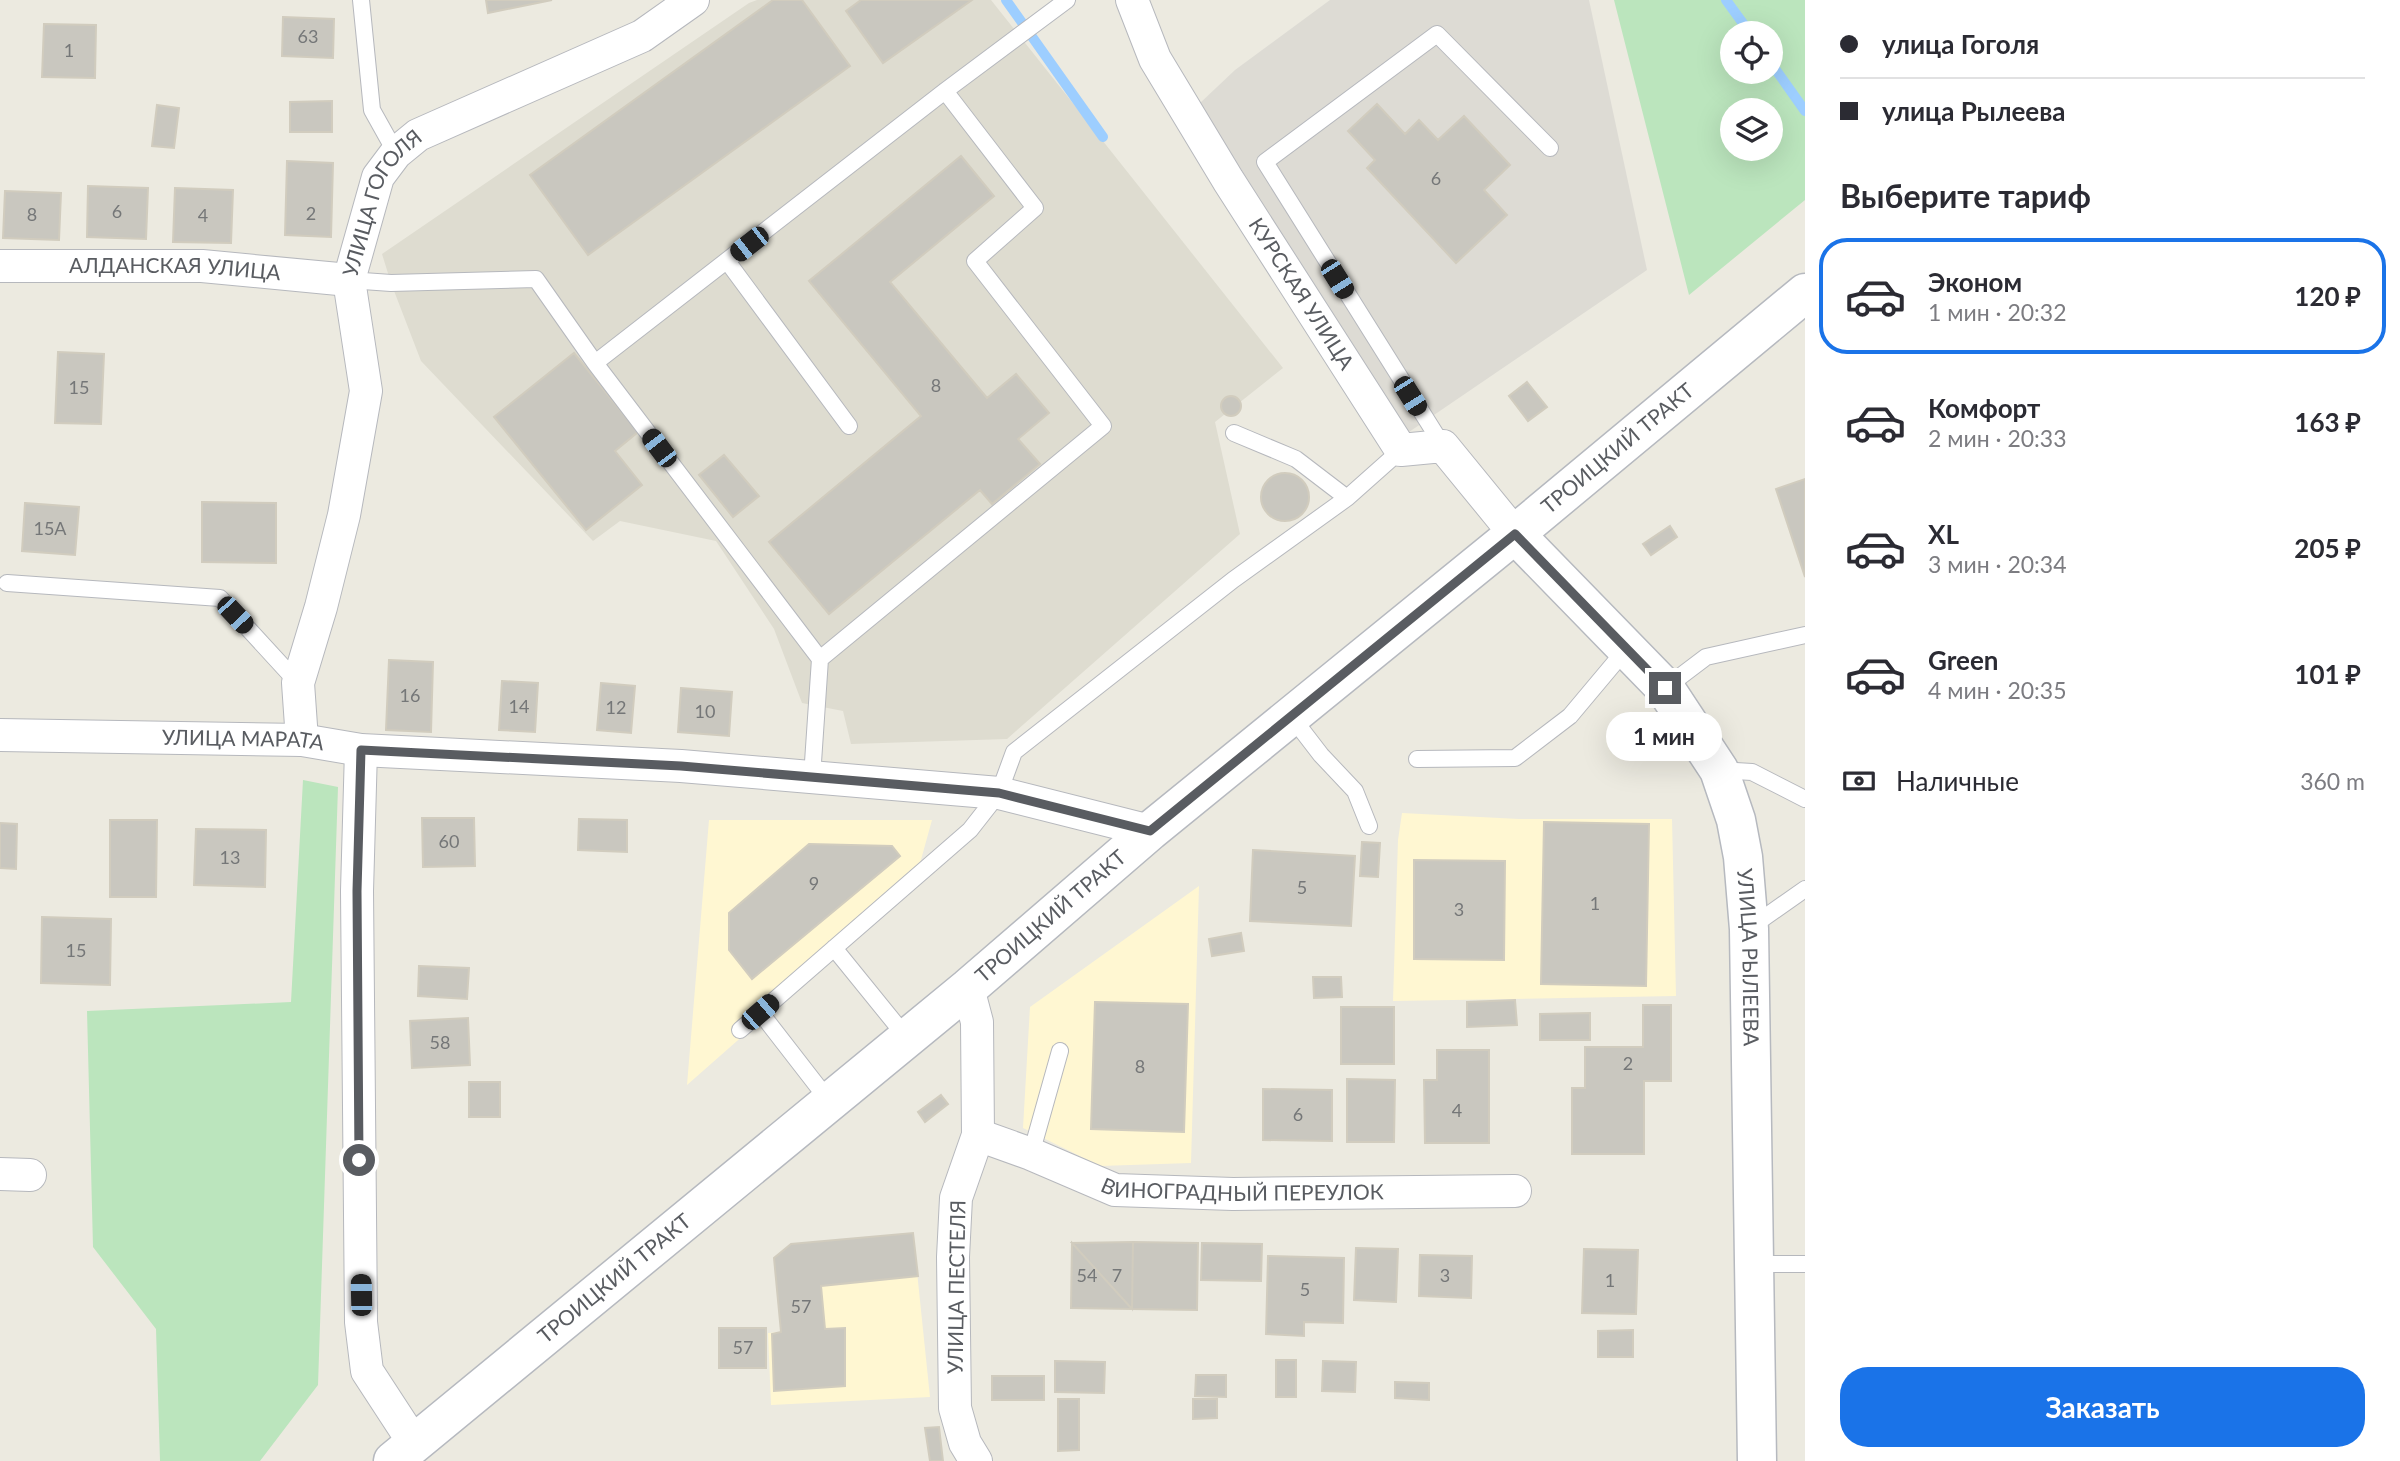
<!DOCTYPE html>
<html lang="ru">
<head>
<meta charset="utf-8">
<style>
	body { margin:0; font-family:Lato,sans-serif; background:#f7f7f7; color:#2b2b33; height:100vh; display:flex; flex-direction:column; font-size:26px; white-space:nowrap }
	* { box-sizing:border-box; margin:0 }
	p { font-size:23px; color:#7c7c81 }
	.icon { flex:none; width:38px; height:38px; fill:none; stroke:currentColor; stroke-width:2; stroke-linecap:round; stroke-linejoin:round }
	.map { position:relative; flex:1; overflow:hidden }
	.panel { display:flex; flex-direction:column; background:#fff; width:595px }
	.panel>* { flex:none }
	.banner { display:grid; align-content:center; height:154px; padding:0 35px; background:#fff }
	.controls { position:absolute; left:1720px; top:21px; display:grid; gap:14px }
	.controls a { display:grid; place-items:center; width:63px; height:63px; border-radius:50%; background:#fff; box-shadow:0 7px 28px #0002; font-size:35px }
	.end { position:absolute; width:32px; height:32px; margin:-16px; border:9px solid #595c61; background:#fff; box-shadow:0 0 0 4px #fff }
	.from { border-radius:50% }
	.bubble { position:absolute; height:49px; border-radius:24px; background:#fff; box-shadow:0 7px 28px #0002; font-size:23px; font-weight:700; line-height:49px; text-align:center }
	.car { position:absolute; width:21px; height:42px; margin:-21px -10px; border-radius:9px; box-shadow:0 0 5px 2px #0007; background:linear-gradient(#222 24%,#8ab4d8 0 40%,#222 0 76%,#8ab4d8 0 86%,#222 0) }
	.banner b { display:flex; align-items:center; gap:24px; height:66px; font-size:26px }
	.banner b+b { border-top:2px solid #e1e1e2 }
	.banner i { width:18px; height:18px; background:#2b2b33 }
	ul { padding:0; list-style:none }
	li { display:flex; align-items:center; gap:21px; height:116px; margin:0 14px 10px; padding:0 21px; border:4px solid transparent; border-radius:28px }
	li div { flex:1 }
	li b { display:block; font-size:26px }
	li em { font-style:normal; font-weight:700 }
	li.current { border-color:#1a73e8 }
	li>.icon { width:63px; height:63px; stroke-width:1.5 }
	h2 { padding:0 35px; font-size:32px; line-height:84px }
	.pay { display:flex; align-items:center; gap:18px; height:77px; padding:0 35px; font-size:26px }
	.pay p { margin-inline-start:auto }
	.action { display:flex; gap:14px; margin-top:auto; padding:14px 35px }
	.action a { flex:1; height:80px; border-radius:28px; background:#1a73e8; color:#fff; font-size:28px; font-weight:700; line-height:80px; text-align:center }
	main { display:flex; flex:1; min-height:0 }
	.map>svg:first-child { display:block }
	.commercial { fill:#fff7d2 }
	.industrial { fill:#dddbd4 }
	.education { fill:#dedcd0 }
	.green { fill:#bbe5bd; fill-rule:evenodd }
	.lines { fill:none; stroke-linecap:round; stroke-linejoin:round }
	.stream { stroke:#9dceff; stroke-width:10 }
	.building { fill:#c9c7bf; stroke:#d1ccbe; stroke-width:2 }
	.lane-casing { stroke:#b6b8bd; stroke-width:18 }
	.street-casing { stroke:#b6b8bd; stroke-width:34 }
	.secondary-casing { stroke:#b6b9bf; stroke-width:41 }
	.lane { stroke:#fff; stroke-width:16 }
	.street { stroke:#fff; stroke-width:32 }
	.secondary { stroke:#fff; stroke-width:38 }
	.route { stroke:#595c61; stroke-width:9 }
	.labels { text-anchor:middle; stroke-width:5; stroke-linejoin:round; paint-order:stroke }
	.number-label { font-size:18px; fill:#757778 }
	.street-label { font-size:21px; fill:#595c61; stroke:#fff }
</style>
</head>
<body>
<main>
<div class="map">
<svg width="1805" height="1461" viewBox="0 0 1805 1461">
	<rect width="100%" height="100%" fill="#eceae0"/>
	<path class="commercial" d="M 1402,813 L 1519,819 L 1672,819 L 1676,996 L 1393,1001 L 1398,840 Z
		M 709,820 L 932,820 L 914,885 L 687,1085 Z
		M 1199,886 L 1191,1163 L 1100,1166 L 1023,1128 L 1030,1007 Z
		M 913,1233 L 930,1397 L 771,1405 L 768,1333 L 781,1332 L 774,1258 L 791,1244 Z"/>
	<path class="industrial" d="M 1330,0 L 1589,0 L 1647,270 L 1409,432 L 1199,104 L 1235,70 Z"/>
	<path class="education" d="M 757,0 L 991,0 L 1283,368 L 1215,422 L 1240,534 L 1007,739 L 851,744 L 843,711 L 802,703 L 774,629 L 716,541 L 620,521 L 593,541 L 421,361 L 391,283 L 382,254 L 749,3 Z"/>
	<path class="green" d="M 1614,0 L 1805,0 L 1805,200 L 1689,295 ZM 1732,33 L 1771,33 L 1771,72 L 1732,72 ZM 1732,110 L 1771,110 L 1771,149 L 1732,149 Z
		M 303,780 L 338,787 L 318,1385 L 260,1461 L 160,1461 L 156,1329 L 93,1247 L 87,1011 L 291,1002 Z"/>
	<g class="lines">
		<path class="stream" d="M 1006,0 L 1103,137
			M 1726,0 L 1750,33
			M 1771,63 L 1805,111"/>
	</g>
	<path class="building" d="M 486,0 L 552,0 L 488,13 Z
		M 773,0 L 802,0 L 850,66 L 588,255 L 530,175 Z
		M 861,0 L 972,0 L 883,63 L 846,11 Z
		M 283,17 L 334,19 L 333,58 L 282,56 Z
		M 44,24 L 96,25 L 95,78 L 42,77 Z
		M 332,101 L 332,132 L 290,132 L 290,102 Z
		M 1377,104 L 1405,134 L 1419,120 L 1438,140 L 1464,116 L 1510,165 L 1484,190 L 1507,215 L 1456,263 L 1367,168 L 1375,160 L 1348,131 Z
		M 157,105 L 179,108 L 174,148 L 152,146 Z
		M 961,156 L 994,196 L 890,282 L 987,398 L 1016,374 L 1049,413 L 1018,439 L 1040,464 L 992,504 L 980,490 L 829,614 L 769,542 L 921,416 L 809,281 Z
		M 287,161 L 333,163 L 331,237 L 285,235 Z
		M 88,186 L 148,188 L 146,239 L 87,237 Z
		M 175,188 L 233,190 L 231,243 L 173,242 Z
		M 5,191 L 61,193 L 59,240 L 3,238 Z
		M 58,352 L 104,354 L 101,424 L 55,423 Z
		M 574,353 L 638,432 L 615,451 L 642,485 L 586,530 L 494,417 Z
		M 1527,382 L 1547,407 L 1528,421 L 1509,396 Z
		M1221 406a10 10 0 1 1 20 0a10 10 0 1 1-20 0Z
		M 724,455 L 759,496 L 733,517 L 699,475 Z
		M1261 497a24 24 0 1 1 48 0a24 24 0 1 1-48 0Z
		M 1805,479 L 1805,577 L 1776,489 Z
		M 202,502 L 276,503 L 276,563 L 202,562 Z
		M 25,503 L 79,507 L 75,555 L 22,551 Z
		M 1670,526 L 1677,537 L 1651,555 L 1643,544 Z
		M 389,660 L 433,662 L 431,732 L 386,730 Z
		M 502,681 L 538,683 L 535,732 L 499,730 Z
		M 601,683 L 635,686 L 631,733 L 597,730 Z
		M 681,688 L 732,692 L 729,736 L 678,732 Z
		M 422,818 L 474,818 L 475,866 L 423,867 Z
		M 579,819 L 627,820 L 627,852 L 578,850 Z
		M 110,820 L 157,820 L 156,897 L 110,897 Z
		M 1544,822 L 1649,824 L 1646,986 L 1541,984 Z
		M 0,823 L 17,824 L 16,869 L 0,868 Z
		M 196,829 L 266,830 L 265,887 L 194,885 Z
		M 1362,842 L 1380,843 L 1378,877 L 1360,876 Z
		M 809,844 L 892,846 L 900,856 L 752,979 L 729,950 L 729,913 Z
		M 1253,850 L 1355,856 L 1351,926 L 1250,921 Z
		M 1414,860 L 1505,861 L 1504,960 L 1414,959 Z
		M 42,917 L 111,919 L 110,985 L 41,983 Z
		M 1241,933 L 1244,951 L 1212,956 L 1209,939 Z
		M 419,966 L 469,968 L 467,999 L 418,996 Z
		M 1313,977 L 1341,977 L 1342,997 L 1314,998 Z
		M 1515,1000 L 1517,1025 L 1467,1027 L 1467,1002 Z
		M 1095,1002 L 1188,1004 L 1184,1132 L 1091,1129 Z
		M 1643,1005 L 1671,1005 L 1671,1081 L 1644,1081 L 1644,1154 L 1572,1154 L 1572,1088 L 1585,1088 L 1585,1047 L 1643,1047 Z
		M 1341,1007 L 1394,1007 L 1394,1064 L 1341,1064 Z
		M 1590,1013 L 1590,1040 L 1540,1040 L 1540,1014 Z
		M 468,1018 L 470,1065 L 412,1068 L 410,1021 Z
		M 1437,1050 L 1489,1050 L 1489,1143 L 1425,1143 L 1424,1080 L 1437,1080 Z
		M 1347,1079 L 1395,1080 L 1394,1142 L 1347,1142 Z
		M 469,1082 L 500,1082 L 500,1117 L 469,1117 Z
		M 1263,1089 L 1332,1090 L 1332,1141 L 1263,1140 Z
		M 941,1095 L 948,1104 L 925,1122 L 918,1112 Z
		M 913,1233 L 918,1276 L 821,1286 L 825,1329 L 845,1328 L 845,1386 L 774,1391 L 772,1334 L 781,1332 L 774,1258 L 791,1244 Z
		M 1133,1242 L 1132,1309 L 1072,1243 Z
		M 1133,1242 L 1198,1243 L 1197,1310 L 1132,1309 Z
		M 1072,1243 L 1132,1309 L 1071,1308 Z
		M 1202,1243 L 1262,1244 L 1261,1281 L 1201,1280 Z
		M 1356,1248 L 1398,1249 L 1396,1302 L 1354,1300 Z
		M 1584,1249 L 1638,1250 L 1636,1314 L 1582,1313 Z
		M 1420,1255 L 1472,1256 L 1471,1298 L 1419,1296 Z
		M 1268,1256 L 1344,1258 L 1343,1323 L 1304,1322 L 1304,1336 L 1266,1334 Z
		M 719,1328 L 766,1328 L 766,1368 L 719,1368 Z
		M 1633,1330 L 1633,1357 L 1598,1357 L 1598,1331 Z
		M 1276,1360 L 1296,1360 L 1296,1397 L 1276,1397 Z
		M 1055,1361 L 1105,1362 L 1104,1393 L 1055,1392 Z
		M 1323,1361 L 1356,1362 L 1355,1392 L 1322,1391 Z
		M 1196,1375 L 1226,1375 L 1226,1397 L 1195,1396 Z
		M 992,1376 L 1044,1376 L 1044,1400 L 992,1400 Z
		M 1395,1382 L 1429,1383 L 1429,1400 L 1395,1398 Z
		M 1058,1399 L 1079,1399 L 1079,1450 L 1058,1451 Z
		M 1193,1399 L 1217,1399 L 1217,1418 L 1193,1419 Z
		M 939,1427 L 943,1461 L 930,1461 L 925,1428 Z"/>
	<g class="lines">
		<defs>
			<path id="lane" d="M 361,0 L 372,110 L 396,153
				M 727,261 L 849,426
				M 349,280 L 391,283 L 536,279 L 595,363
				M 1234,433 L 1296,459 L 1347,498
				M 1443,446 L 1265,162 L 1437,34 L 1550,148
				M 7,583 L 220,598 L 298,683
				M 820,659 L 595,363 L 945,91 L 1067,0
				M 1665,688 L 1706,657 L 1805,635
				M 1291,716 L 1321,755 L 1355,791 L 1369,826
				M 1417,759 L 1515,758 L 1570,716 L 1627,648
				M 1719,770 L 1752,772 L 1805,799
				M 812,777 L 820,659 L 1103,426 L 975,261 L 1035,208 L 945,91
				M 1751,927 L 1805,889
				M 834,948 L 907,1038
				M 760,1012 L 829,1101
				M 740,1030 L 970,830 L 999,793 L 1014,752 L 1233,580 L 1347,498 L 1401,450
				M 1031,1154 L 1060,1051
				M 1755,1264 L 1805,1264"/>
			<g id="street">
				<path id="s1" d="M 1132,0 L 1155,59 L 1228,180 L 1401,450 L 1443,446 L 1515,534"/>
				<path id="s2" d="M 0,266 L 202,266 L 349,280"/>
				<path id="s3" d="M 0,735 L 302,740 L 361,750 L 681,766 L 999,793 L 1150,831"/>
				<path id="s4" d="M 302,740 L 298,683 L 321,607 L 344,515 L 366,391 L 349,280 L 378,177 L 396,153 L 418,135 L 642,36 L 693,0"/>
				<path d="M 361,750 L 357,891 L 361,1322 L 367,1371 L 414,1443"/>
				<path d="M 968,988 L 977,1022 L 978,1135 L 956,1198 L 953,1257 L 955,1408 L 965,1443 L 976,1461"/>
				<path id="s5" d="M 978,1135 L 1031,1154 L 1115,1190 L 1233,1194 L 1515,1191"/>
				<path d="M 0,1174 L 30,1175"/>
			</g>
			<g id="secondary">
				<path id="s6" d="M 1515,534 L 1665,688 L 1719,770 L 1736,820 L 1743,857 L 1749,929 L 1757,1461"/>
				<path id="s7" d="M 393,1461 L 968,988 L 1150,831 L 1515,534 L 1805,293"/>
			</g>
		</defs>
		<use href="#lane" class="lane-casing"/>
		<use href="#street" class="street-casing"/>
		<use href="#secondary" class="secondary-casing"/>
		<use href="#lane" class="lane"/>
		<use href="#street" class="street"/>
		<use href="#secondary" class="secondary"/>
	</g>
	<g class="lines">
		<path class="route" d="M 359,1160 L 357,891 L 361,750 L 681,766 L 999,793 L 1150,831 L 1515,534 L 1665,688"/>
	</g>
	<g class="labels">
		<g class="number-label">
			<text x="308" y="43">63</text>
			<text x="69" y="57">1</text>
			<text x="1436" y="185">6</text>
			<text x="117" y="218">6</text>
			<text x="311" y="220">2</text>
			<text x="32" y="221">8</text>
			<text x="203" y="222">4</text>
			<text x="936" y="392">8</text>
			<text x="79" y="394">15</text>
			<text x="50" y="535">15А</text>
			<text x="410" y="702">16</text>
			<text x="519" y="713">14</text>
			<text x="616" y="714">12</text>
			<text x="705" y="718">10</text>
			<text x="449" y="848">60</text>
			<text x="230" y="864">13</text>
			<text x="814" y="890">9</text>
			<text x="1302" y="894">5</text>
			<text x="1595" y="910">1</text>
			<text x="1459" y="916">3</text>
			<text x="76" y="957">15</text>
			<text x="440" y="1049">58</text>
			<text x="1628" y="1070">2</text>
			<text x="1140" y="1073">8</text>
			<text x="1457" y="1117">4</text>
			<text x="1298" y="1121">6</text>
			<text x="1087" y="1282">54</text>
			<text x="1117" y="1282">7</text>
			<text x="1445" y="1282">3</text>
			<text x="1610" y="1287">1</text>
			<text x="1305" y="1296">5</text>
			<text x="801" y="1313">57</text>
			<text x="743" y="1354">57</text>
		</g>
		<g class="street-label">
			<text dy="7" stroke="none"><textPath href="#s4" startOffset="555">УЛИЦА ГОГОЛЯ</textPath></text>
			<text dy="7" stroke="none"><textPath href="#s2" startOffset="175">АЛДАНСКАЯ УЛИЦА</textPath></text>
			<text dy="7" stroke="none"><textPath href="#s1" startOffset="340">КУРСКАЯ УЛИЦА</textPath></text>
			<text dy="7" stroke="none"><textPath href="#s7" startOffset="1589">ТРОИЦКИЙ ТРАКТ</textPath></text>
			<text dy="7" stroke="none"><textPath href="#s3" startOffset="243">УЛИЦА МАРАТА</textPath></text>
			<text dy="7" stroke="none"><textPath href="#s7" startOffset="854">ТРОИЦКИЙ ТРАКТ</textPath></text>
			<text dy="7" stroke="none"><textPath href="#s6" startOffset="504">УЛИЦА РЫЛЕЕВА</textPath></text>
			<text dy="7" stroke="none"><textPath href="#s5" startOffset="275">ВИНОГРАДНЫЙ ПЕРЕУЛОК</textPath></text>
			<text dy="7" stroke="none"><textPath href="#s7" startOffset="287">ТРОИЦКИЙ ТРАКТ</textPath></text>
			<text transform="translate(957 1287) rotate(-89)" y="7">УЛИЦА ПЕСТЕЛЯ</text>
		</g>
	</g>
</svg>
<div class="controls">
<a><svg class="icon" aria-label="locate" viewBox="0 0 24 24"><circle cx="12" cy="12" r="6"/><path d="M12 2v4M12 18v4M2 12h4M18 12h4"/></svg></a>
<a><svg class="icon" aria-label="layers" viewBox="0 0 24 24"><path d="M12 4l9 5-9 5-9-5zM3 14l9 5 9-5"/></svg></a>
</div>
<i class="end from" style="left:359px;top:1160px"></i>
<i class="end" style="left:1665px;top:688px"></i>
<div class="bubble" style="left:1606px;top:712px;width:116px">1 мин</div>
<i class="car" style="left:749px;top:244px;rotate:232deg"></i>
<i class="car" style="left:1337px;top:279px;rotate:148deg"></i>
<i class="car" style="left:1410px;top:396px;rotate:148deg"></i>
<i class="car" style="left:659px;top:448px;rotate:323deg"></i>
<i class="car" style="left:235px;top:615px;rotate:137deg"></i>
<i class="car" style="left:760px;top:1012px;rotate:49deg"></i>
<i class="car" style="left:361px;top:1295px;rotate:359deg"></i>
</div>
<section class="panel">
<div class="banner">
<b><i class="from"></i>улица Гоголя</b>
<b><i></i>улица Рылеева</b>
</div>
<h2>Выберите тариф</h2>
<ul>
<li class="current"><svg class="icon" aria-label="car" viewBox="0 0 24 24"><path d="M5 17H2v-5l4-1 3-4h7l3 4 3 1v5h-3M9 17h6M6 11h13"/><circle cx="7" cy="17" r="2"/><circle cx="17" cy="17" r="2"/></svg><div><b>Эконом</b><p>1 мин · 20:32</p></div><em>120 ₽</em></li>
<li><svg class="icon" aria-label="car" viewBox="0 0 24 24"><path d="M5 17H2v-5l4-1 3-4h7l3 4 3 1v5h-3M9 17h6M6 11h13"/><circle cx="7" cy="17" r="2"/><circle cx="17" cy="17" r="2"/></svg><div><b>Комфорт</b><p>2 мин · 20:33</p></div><em>163 ₽</em></li>
<li><svg class="icon" aria-label="car" viewBox="0 0 24 24"><path d="M5 17H2v-5l4-1 3-4h7l3 4 3 1v5h-3M9 17h6M6 11h13"/><circle cx="7" cy="17" r="2"/><circle cx="17" cy="17" r="2"/></svg><div><b>XL</b><p>3 мин · 20:34</p></div><em>205 ₽</em></li>
<li><svg class="icon" aria-label="car" viewBox="0 0 24 24"><path d="M5 17H2v-5l4-1 3-4h7l3 4 3 1v5h-3M9 17h6M6 11h13"/><circle cx="7" cy="17" r="2"/><circle cx="17" cy="17" r="2"/></svg><div><b>Green</b><p>4 мин · 20:35</p></div><em>101 ₽</em></li>
</ul>
<div class="pay"><svg class="icon" aria-label="cash" viewBox="0 0 24 24"><path d="M3 7h18v10H3z"/><circle cx="12" cy="12" r="2"/></svg>Наличные<p>360 m</p></div>
<div class="action"><a>Заказать</a></div>
</section>
</main>
</body>
</html>
